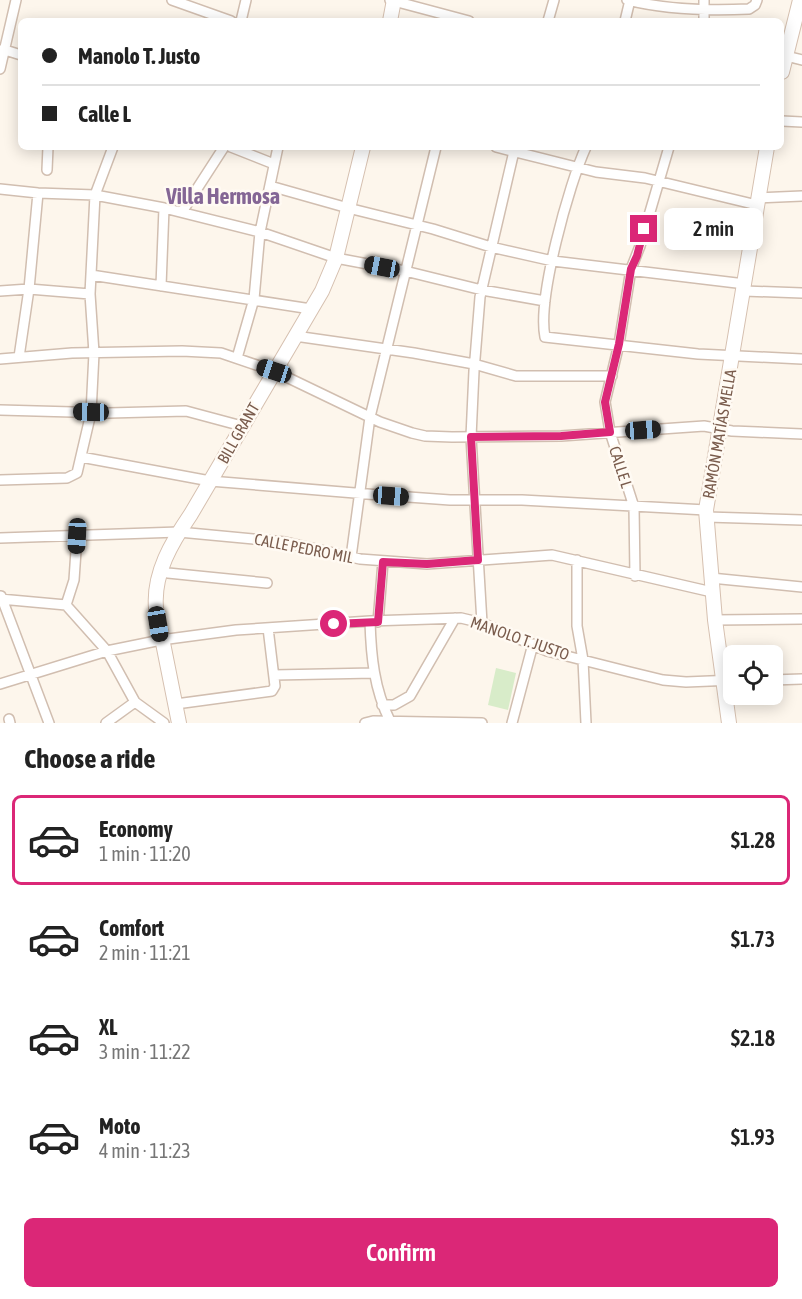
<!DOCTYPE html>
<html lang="en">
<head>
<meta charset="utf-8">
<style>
	body { margin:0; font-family:"Asap Condensed",sans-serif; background:#f6f6f6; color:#222; height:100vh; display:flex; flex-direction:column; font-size:22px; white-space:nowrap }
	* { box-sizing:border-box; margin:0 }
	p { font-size:20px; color:#767676 }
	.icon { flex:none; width:33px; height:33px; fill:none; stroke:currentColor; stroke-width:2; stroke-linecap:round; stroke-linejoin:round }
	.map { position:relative; height:723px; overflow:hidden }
	.sheet { display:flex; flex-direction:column; background:#fff; flex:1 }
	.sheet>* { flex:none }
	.top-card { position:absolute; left:18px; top:18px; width:766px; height:132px; border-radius:9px; box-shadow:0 3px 15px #0003; display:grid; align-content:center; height:132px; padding:0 24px; background:#fff }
	.tools { position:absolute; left:723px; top:645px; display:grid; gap:12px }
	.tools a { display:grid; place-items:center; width:60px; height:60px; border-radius:9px; background:#fff; box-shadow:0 3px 15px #0003; font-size:30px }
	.end { position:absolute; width:27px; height:27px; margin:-14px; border:8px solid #db2777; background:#fff; box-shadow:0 0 0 3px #fff }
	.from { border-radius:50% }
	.bubble { position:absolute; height:42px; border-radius:9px; background:#fff; box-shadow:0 3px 15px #0003; font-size:20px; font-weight:600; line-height:42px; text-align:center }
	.car { position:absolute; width:18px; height:36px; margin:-18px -9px; border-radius:8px; box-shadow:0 0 4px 2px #0007; background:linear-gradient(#222 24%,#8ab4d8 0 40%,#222 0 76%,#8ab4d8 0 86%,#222 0) }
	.top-card b { display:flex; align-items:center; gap:21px; height:57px; font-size:22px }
	.top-card b+b { border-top:2px solid #e0e0e0 }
	.top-card i { width:15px; height:15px; background:#222 }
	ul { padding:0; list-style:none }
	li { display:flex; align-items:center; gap:18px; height:90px; margin:0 12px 9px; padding:0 12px; border:3px solid transparent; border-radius:9px }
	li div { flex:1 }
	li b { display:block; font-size:22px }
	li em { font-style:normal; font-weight:600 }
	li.active { border-color:#db2777 }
	li>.icon { width:54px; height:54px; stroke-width:1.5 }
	h2 { padding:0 24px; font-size:27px; line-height:72px }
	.button { display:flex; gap:12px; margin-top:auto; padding:12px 24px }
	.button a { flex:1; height:69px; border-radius:9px; background:#db2777; color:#fff; font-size:24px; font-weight:600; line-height:69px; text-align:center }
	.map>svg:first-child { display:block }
	.green { fill:#d8ecc9 }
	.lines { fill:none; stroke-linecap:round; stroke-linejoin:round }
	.street-casing { stroke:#d1beb0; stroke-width:12 }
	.secondary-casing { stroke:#d6c0b0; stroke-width:16 }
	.street { stroke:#fff; stroke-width:9 }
	.secondary { stroke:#fff; stroke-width:14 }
	.route { stroke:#db2777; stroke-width:8 }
	.labels { text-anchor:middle; stroke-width:5; stroke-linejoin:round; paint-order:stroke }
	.street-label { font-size:16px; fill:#7a5c4d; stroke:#fffaf3 }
	.district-label { font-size:22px; font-weight:bold; fill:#846695; stroke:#fffaf3 }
</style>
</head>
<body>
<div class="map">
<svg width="802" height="723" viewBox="0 0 802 723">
	<rect width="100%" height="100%" fill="#fdf6ec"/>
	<path class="green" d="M 496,668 L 516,673 L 508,710 L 488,705 Z"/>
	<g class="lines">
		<defs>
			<path id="street" d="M 172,0 L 231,21
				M 390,0 L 469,21
				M 627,0 C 667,10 708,11 749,9 L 755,5 L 757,0
				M 241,21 L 246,0
				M 548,21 L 554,0
				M 625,21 L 630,0
				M 704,21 L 704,0
				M 0,50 L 5,50 L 21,55
				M 786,56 L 802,60
				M 0,69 L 16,0
				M 782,121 L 802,122
				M 231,147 L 274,164
				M 496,147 L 596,172 L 645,178 L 757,205
				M 586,147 C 569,184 537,299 545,337 L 698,354 L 802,359
				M 47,170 L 48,147
				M 270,186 L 348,208 L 433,229 L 491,247 L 553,261 L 745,284
				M 0,189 L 38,193 L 95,195 L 164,208 L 260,232 L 336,258 L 405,271 L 482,290 L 545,301
				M 759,198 L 802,196
				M 182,212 L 224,147
				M 91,275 L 311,309
				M 161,286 L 164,208
				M 0,291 L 29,289 L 90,294
				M 744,291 L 802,293
				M 295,336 L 414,353 L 474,364 L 516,376 L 612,376
				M 19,357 L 29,289 L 38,193
				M 237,358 L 254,299 L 260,232 L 278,147
				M 0,359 L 72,353 L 182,351 L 221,353 L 274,371 L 380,422 L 412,433 L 425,436 L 452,437 L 561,436 L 704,426 L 732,431 L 802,434
				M 0,410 L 109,413 L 186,411 L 242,426
				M 81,457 L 210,481 L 367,494 L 450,500 L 522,500 L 706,510
				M 0,480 L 67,478 L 77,473 L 91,413 L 94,353 L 90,294 L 95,195 L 113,147
				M 707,517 L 802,520
				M 0,538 L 179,532 L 285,542 L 360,559 L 427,564 L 552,555 L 712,592
				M 351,557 L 370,417 L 436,147
				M 577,560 L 577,626 L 583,660 L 586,723
				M 160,570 L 168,573 L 267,583
				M 635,576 L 634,507 L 610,432 L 605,402 L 619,344 L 631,269 L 640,246 L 669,147
				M 711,578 L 802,587
				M 1,596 L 49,723
				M 0,599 L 66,605 L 107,651 L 135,702 L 164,723
				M 66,605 L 74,580 L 77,536
				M 715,620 L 802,619
				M 370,621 C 371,656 374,689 390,721
				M 378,622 L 383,562
				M 482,623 L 471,437 L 474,371 L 480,297 L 515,147
				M 274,675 L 374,673
				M 772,680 L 802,679
				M 0,684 L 107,651 L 161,640 L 236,630 L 370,621 L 461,618 L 482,623 L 547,651 L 630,672 L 663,680 L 686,682 L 734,680
				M 176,704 L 272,691 L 275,686 L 268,628
				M 382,705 L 394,705 L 410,696 L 455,618
				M 9,719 L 10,723
				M 106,723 L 135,702
				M 365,723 L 373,721 L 482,723
				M 512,723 L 533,644"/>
			<path id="secondary" d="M 390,21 L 394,0
				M 782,72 L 800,0
				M 179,723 L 156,608 C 153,573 172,542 191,514 L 322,291 L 336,258 L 363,147
				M 729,723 L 715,620 L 706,510 L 767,147"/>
		</defs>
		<use href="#street" class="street-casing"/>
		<use href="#secondary" class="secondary-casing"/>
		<use href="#street" class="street"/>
		<use href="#secondary" class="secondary"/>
	</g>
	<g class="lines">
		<path class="route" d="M 334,624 L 378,622 L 383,562 L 427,564 L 478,560 L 471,437 L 561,436 L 610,432 L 605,402 L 619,344 L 631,269 L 637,256 L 644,229"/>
	</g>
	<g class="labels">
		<g class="street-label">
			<text transform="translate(238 433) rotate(-60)" y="6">BILL GRANT</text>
			<text transform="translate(719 434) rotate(-80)" y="6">RAMÓN MATÍAS MELLA</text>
			<text transform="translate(621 467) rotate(72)" y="6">CALLE L</text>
			<text transform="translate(304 548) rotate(11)" y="6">CALLE PEDRO MIL</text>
			<text transform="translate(520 638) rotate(19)" y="6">MANOLO T. JUSTO</text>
		</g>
		<g class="district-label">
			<text x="223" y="204">Villa Hermosa</text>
		</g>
	</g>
</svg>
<div class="tools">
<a><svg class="icon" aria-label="locate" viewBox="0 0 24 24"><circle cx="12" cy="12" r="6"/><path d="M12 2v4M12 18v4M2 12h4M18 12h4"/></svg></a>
</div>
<i class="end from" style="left:334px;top:624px"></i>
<i class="end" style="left:644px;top:229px"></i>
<div class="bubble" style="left:664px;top:208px;width:99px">2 min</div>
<i class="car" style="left:382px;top:267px;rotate:281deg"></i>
<i class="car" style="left:274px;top:371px;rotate:288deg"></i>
<i class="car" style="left:91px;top:412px;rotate:271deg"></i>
<i class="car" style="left:643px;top:430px;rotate:86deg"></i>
<i class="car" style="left:391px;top:496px;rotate:94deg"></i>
<i class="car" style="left:77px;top:536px;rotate:183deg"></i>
<i class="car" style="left:158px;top:624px;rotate:171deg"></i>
<div class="top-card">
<b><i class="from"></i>Manolo T. Justo</b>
<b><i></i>Calle L</b>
</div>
</div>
<section class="sheet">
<h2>Choose a ride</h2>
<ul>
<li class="active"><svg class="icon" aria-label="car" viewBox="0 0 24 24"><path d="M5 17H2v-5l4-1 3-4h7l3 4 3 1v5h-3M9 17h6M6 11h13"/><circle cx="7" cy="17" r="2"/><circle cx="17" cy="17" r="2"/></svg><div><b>Economy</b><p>1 min · 11:20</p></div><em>$1.28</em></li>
<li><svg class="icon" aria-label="car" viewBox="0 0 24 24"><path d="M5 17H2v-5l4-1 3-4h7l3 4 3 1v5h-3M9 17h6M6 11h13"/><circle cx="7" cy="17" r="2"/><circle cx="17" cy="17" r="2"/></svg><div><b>Comfort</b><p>2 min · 11:21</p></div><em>$1.73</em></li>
<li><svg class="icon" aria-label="car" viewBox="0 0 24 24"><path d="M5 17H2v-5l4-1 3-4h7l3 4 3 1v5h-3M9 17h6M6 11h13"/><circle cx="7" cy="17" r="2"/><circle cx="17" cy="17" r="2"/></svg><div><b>XL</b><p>3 min · 11:22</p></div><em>$2.18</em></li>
<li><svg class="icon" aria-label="car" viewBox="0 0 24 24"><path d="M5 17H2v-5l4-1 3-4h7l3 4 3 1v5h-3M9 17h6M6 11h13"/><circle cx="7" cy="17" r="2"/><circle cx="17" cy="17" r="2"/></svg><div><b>Moto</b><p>4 min · 11:23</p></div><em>$1.93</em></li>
</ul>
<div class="button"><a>Confirm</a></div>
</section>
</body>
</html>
